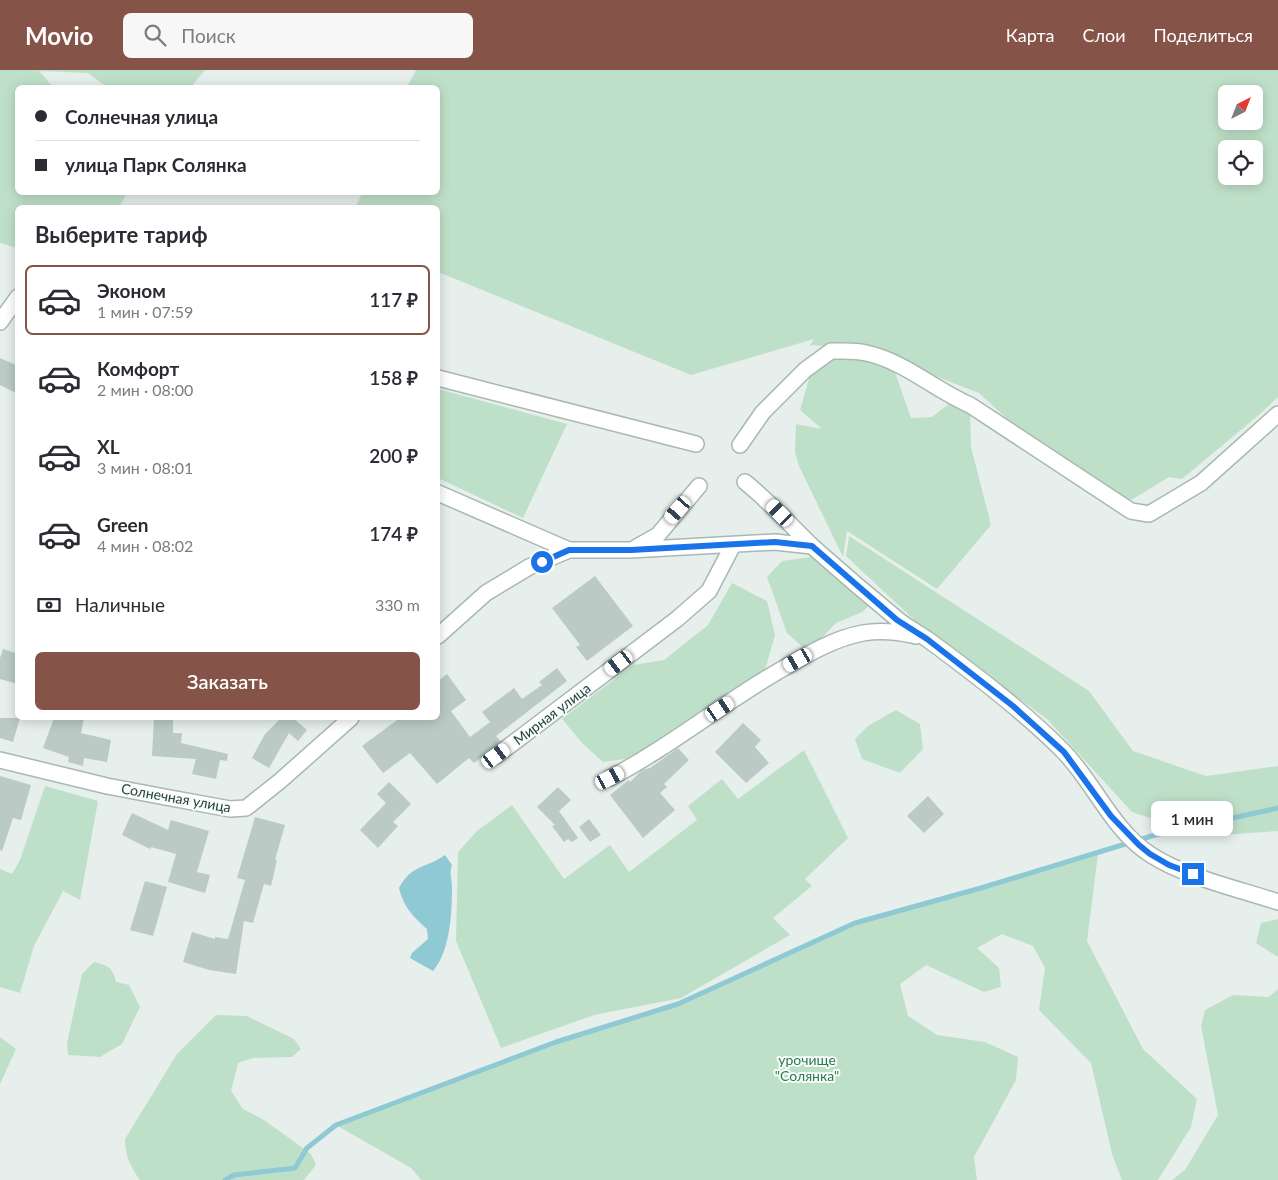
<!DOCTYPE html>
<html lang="ru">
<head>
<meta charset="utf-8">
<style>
	body { margin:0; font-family:Lato,sans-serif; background:#f7f7f7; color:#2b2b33; height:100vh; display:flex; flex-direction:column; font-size:19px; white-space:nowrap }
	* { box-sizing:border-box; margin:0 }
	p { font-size:16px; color:#7c7c81 }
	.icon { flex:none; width:28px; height:28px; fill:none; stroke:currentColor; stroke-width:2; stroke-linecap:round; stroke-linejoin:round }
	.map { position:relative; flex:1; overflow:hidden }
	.panel { position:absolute; left:15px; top:135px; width:425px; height:515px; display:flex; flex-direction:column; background:#fff; border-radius:8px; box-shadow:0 2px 12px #0003 }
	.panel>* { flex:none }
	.guide { position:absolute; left:15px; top:15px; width:425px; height:110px; border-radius:8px; box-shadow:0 2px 12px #0003; display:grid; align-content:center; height:110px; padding:0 20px; background:#fff }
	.needle { width:32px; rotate:42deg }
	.tools { position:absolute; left:1218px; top:15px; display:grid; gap:10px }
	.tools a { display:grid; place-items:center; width:45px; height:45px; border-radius:8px; background:#fff; box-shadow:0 2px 12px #0003; font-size:25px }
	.end { position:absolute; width:22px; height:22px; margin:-11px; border:6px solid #1a73e8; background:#fff; box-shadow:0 0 0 2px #fff }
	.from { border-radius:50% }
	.bubble { position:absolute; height:35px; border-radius:8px; background:#fff; box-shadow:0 2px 12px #0003; font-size:16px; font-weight:600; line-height:35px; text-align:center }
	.car { position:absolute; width:15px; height:30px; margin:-15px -8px; border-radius:6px; box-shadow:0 0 4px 1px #0007; background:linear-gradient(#fff 24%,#345 0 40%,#fff 0 76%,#345 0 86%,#fff 0) }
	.guide b { display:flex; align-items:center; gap:18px; height:48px; font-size:19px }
	.guide b+b { border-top:1px solid #e1e1e2 }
	.guide i { width:12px; height:12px; background:#2b2b33 }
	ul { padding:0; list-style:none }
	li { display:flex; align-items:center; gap:15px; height:70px; margin:0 10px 8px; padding:0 10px; border:2px solid transparent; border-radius:8px }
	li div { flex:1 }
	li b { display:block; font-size:19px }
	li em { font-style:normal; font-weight:600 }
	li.selected { border-color:#855347 }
	li>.icon { width:45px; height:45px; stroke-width:1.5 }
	h2 { padding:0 20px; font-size:22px; line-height:60px }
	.pay { display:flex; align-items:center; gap:12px; height:55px; padding:0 20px; font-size:19px }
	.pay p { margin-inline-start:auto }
	.action { display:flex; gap:10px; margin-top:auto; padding:10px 20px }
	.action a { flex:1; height:58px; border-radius:8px; background:#855347; color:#fff; font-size:20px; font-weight:600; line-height:58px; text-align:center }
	header { display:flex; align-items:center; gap:30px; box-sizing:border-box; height:70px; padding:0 25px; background:#855347; color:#fff }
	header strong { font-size:24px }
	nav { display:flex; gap:28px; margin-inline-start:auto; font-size:18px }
	.search { width:350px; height:45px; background:#f7f7f7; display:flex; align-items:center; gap:12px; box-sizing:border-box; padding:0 18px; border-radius:8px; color:#7c7c81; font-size:19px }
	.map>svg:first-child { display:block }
	.green { fill:#bfe0c8; fill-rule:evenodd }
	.water { fill:#8ec9d4 }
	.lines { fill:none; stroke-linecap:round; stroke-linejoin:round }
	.stream { stroke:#8ec9d4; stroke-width:5 }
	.building { fill:#bbcac4 }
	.minor-casing { stroke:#a8b8b2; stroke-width:18 }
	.minor { stroke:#fff; stroke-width:15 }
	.route { stroke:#1a73e8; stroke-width:6 }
	.labels { text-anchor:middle; stroke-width:4; stroke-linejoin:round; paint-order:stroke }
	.street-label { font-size:14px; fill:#24423a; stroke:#f7fbf9 }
	.park-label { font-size:14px; fill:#2d7a4b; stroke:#f7fbf9 }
</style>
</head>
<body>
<header>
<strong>Movio</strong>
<div class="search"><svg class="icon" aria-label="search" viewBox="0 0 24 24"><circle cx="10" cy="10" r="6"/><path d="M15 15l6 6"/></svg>Поиск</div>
<nav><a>Карта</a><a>Слои</a><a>Поделиться</a></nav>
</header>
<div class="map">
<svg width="1278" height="1110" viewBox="0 0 1278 1110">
	<rect width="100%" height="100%" fill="#e6efeb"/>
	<path class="green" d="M 0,0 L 205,0 L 191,17 L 107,17 L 88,3 L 39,1 L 53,17 L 18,18 L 18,122 L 127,123 L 119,137 L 18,138 L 17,178 L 0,173 Z
		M 416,0 L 1278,0 L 1278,327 L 1260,344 L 1182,409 L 1169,407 L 1131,430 L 1049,387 L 979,323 L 866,279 L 810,275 L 814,269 L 691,305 L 438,202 L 438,138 L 355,138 L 362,123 L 438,122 L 438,18 L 407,17 ZM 1226,24 L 1254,24 L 1254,51 L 1226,51 ZM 1226,79 L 1254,79 L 1254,106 L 1226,106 Z
		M 865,282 L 891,291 L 911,348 L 932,347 L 955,329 L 970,335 L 971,377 L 991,455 L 937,519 L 847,461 L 843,487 L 799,396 L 795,382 L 796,354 L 822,359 L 800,340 L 811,302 L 823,289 Z
		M 438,319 L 567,354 L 523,448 L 438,408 Z
		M 849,466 L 1089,621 L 1133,681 L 1206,706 L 1278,696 L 1278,761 L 1205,766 L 1132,742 L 1047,649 L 926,561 L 846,486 Z
		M 811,487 L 871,534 L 862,542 L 836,553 L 808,582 L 787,563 L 767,507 L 782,491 Z
		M 732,513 L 767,531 L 775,565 L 765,600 L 673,659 L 632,688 L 603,692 L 583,674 L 562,649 L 633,595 L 664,590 L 708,555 Z
		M 896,640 L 920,654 L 923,679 L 900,703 L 862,689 L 855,669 L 868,656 Z
		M 804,680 L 848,768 L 805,809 L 812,816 L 773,848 L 790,865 L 681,928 L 594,945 L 501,978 L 456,871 L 458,782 L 477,761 L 512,735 L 564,809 L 610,775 L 629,802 L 697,750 L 688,736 L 722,709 L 738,729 Z
		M 45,716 L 98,731 L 80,830 L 63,821 L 34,876 L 20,923 L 0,917 L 0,799 L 12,804 L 20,790 Z
		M 1098,784 L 1087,871 L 1143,979 L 1197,1029 L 1191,1057 L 1158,1110 L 1122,1110 L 1112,1084 L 1091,993 L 1039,940 L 1045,898 L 1033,876 L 1002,864 L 977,878 L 999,898 L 1001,917 L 984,922 L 926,895 L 900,914 L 908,946 L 937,965 L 985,972 L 1018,987 L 1016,1010 L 974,1087 L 977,1110 L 421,1110 L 411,1098 L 336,1055 L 556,972 L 678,934 L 855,853 L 891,844 Z
		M 1278,849 L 1278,887 L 1256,873 L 1261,853 Z
		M 94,892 C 107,895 113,897 116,912 L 129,915 L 140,937 L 122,974 L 100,987 L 68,985 L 67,973 L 82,904 Z
		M 1278,919 L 1278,1110 L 1172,1110 L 1185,1100 L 1218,1045 L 1201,956 L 1205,940 L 1233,925 L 1269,927 Z
		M 216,945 L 247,946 L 294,969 L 301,979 L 292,987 L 253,988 L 238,993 L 231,1021 L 243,1039 L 264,1050 L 311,1084 L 316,1095 L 304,1110 L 140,1110 C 130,1096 125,1086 125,1069 L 177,984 Z
		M 0,967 L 16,979 L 0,1014 Z"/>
	<path class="water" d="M 445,785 L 452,795 C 449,803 452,809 452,818 C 452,844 450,881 433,901 L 410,888 L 412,883 L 428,869 L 427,859 C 413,847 403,836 399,818 C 412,794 425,799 445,785 Z"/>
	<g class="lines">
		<path class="stream" d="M 225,1110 L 234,1105 L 295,1098 L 307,1078 L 336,1055 L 556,972 L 678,934 L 855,853 L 981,818 L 1155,765 L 1278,738"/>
	</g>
	<path class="building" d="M 0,288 L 18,296 L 18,324 L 0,315 Z
		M 595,506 L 633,556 L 587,591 L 576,577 L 580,575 L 552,538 Z
		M 3,579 L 18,584 L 18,614 L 0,609 L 0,588 Z
		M 557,598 L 567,611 L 496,666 L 500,671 L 487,683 L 474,693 L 469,688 L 437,714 L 410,683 L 383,703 L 362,676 L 400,648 L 438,648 L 438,611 L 447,604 L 466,630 L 451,641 L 470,667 L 490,652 L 482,642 L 514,618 L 522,629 L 542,615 L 539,612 Z
		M 0,648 L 20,648 L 13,672 L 0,668 Z
		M 54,648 L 84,648 L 81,663 L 111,670 L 107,692 L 84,688 L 83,696 L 68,692 L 69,687 L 43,678 Z
		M 154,648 L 173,648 L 173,663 L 182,663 L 181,673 L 228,684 L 227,691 L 220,690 L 216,709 L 192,704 L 196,689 L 152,686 Z
		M 281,648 L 293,648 L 307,660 L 298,671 L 289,663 L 269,698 L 252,688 L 265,664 Z
		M 743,653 L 761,670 L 755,677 L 769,693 L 746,713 L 715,682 Z
		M 678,678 L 689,690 L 664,714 L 667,717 L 660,723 L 675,740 L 643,768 L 610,725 L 629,710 L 630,712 L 642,700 L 650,698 Z
		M 0,706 L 31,715 L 21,750 L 13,748 L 2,781 L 0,780 Z
		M 389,712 L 411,734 L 393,752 L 398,756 L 378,778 L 360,760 L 386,733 L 377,724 Z
		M 558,717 L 571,730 L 559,741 L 578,768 L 572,772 L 568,769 L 564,772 L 552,756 L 555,755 L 537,737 Z
		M 928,726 L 944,744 L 924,763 L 907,746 Z
		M 132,743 L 168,760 L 171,750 L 209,761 L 197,802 L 210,805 L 205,823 L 168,812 L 176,784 L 151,777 L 150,779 L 122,765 Z
		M 255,747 L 285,755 L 275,790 L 277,790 L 271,816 L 264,814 L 253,853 L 244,851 L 236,904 L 209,900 L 183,892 L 192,862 L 215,869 L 215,867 L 228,869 L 245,810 L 237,808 Z
		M 589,749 L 601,765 L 590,772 L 579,757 Z
		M 145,811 L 167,817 L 153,866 L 130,860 Z"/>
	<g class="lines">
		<defs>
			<path id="minor" d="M 0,252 L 18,227
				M 438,308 L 696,374
				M 740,375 L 763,342 L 805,300 L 831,281 C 842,281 855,280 866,283 C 904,291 935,320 970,335 L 1131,441 L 1149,444 L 1201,413 L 1278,344
				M 745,412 C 770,432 790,455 813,477 C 840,501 868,525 896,548 C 905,556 917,562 927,569 C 972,602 1025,642 1064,682 C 1095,714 1112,760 1151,785 C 1185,807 1239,819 1278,832
				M 438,423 L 569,480
				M 635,478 L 658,465 L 699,416
				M 438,566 L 486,523 L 529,497 L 569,480 L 631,480 L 775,472 L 812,476
				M 496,686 L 677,549 L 709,521 L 733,475
				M 0,690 L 107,716 L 165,727 L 230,739 L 246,738 L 280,711 L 351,648
				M 610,708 C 671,676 724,632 784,598 C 808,584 835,568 863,563 C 881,560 899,562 916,566"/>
		</defs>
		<use href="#minor" class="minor-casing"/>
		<use href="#minor" class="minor"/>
	</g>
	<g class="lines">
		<path class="route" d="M 542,492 L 569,480 L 631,480 L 775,472 L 812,476 L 897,550 L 927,569 L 1013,636 L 1064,682 L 1111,746 L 1139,775 L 1150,784 L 1169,795 L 1193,804"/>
	</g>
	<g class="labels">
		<g class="street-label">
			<text transform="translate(552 644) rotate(-37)" y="5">Мирная улица</text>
			<text transform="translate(176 728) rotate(10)" y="5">Солнечная улица</text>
		</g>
		<g class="park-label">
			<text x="807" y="995">урочище<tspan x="807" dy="16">"Солянка"</tspan></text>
		</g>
	</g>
</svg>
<div class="tools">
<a><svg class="needle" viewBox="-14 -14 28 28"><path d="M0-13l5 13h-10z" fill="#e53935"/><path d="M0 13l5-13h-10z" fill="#7c7c81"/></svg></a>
<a><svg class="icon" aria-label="locate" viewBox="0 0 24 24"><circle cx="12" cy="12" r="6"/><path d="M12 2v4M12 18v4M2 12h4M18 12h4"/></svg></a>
</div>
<i class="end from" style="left:542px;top:492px"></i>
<i class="end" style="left:1193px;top:804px"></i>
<div class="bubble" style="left:1151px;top:731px;width:82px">1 мин</div>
<i class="car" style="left:678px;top:440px;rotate:221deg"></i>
<i class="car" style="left:780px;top:443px;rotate:316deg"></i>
<i class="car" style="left:798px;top:590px;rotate:240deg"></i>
<i class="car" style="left:619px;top:593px;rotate:233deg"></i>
<i class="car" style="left:720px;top:639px;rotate:56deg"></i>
<i class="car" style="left:496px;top:686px;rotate:54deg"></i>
<i class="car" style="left:610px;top:708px;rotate:62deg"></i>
<div class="guide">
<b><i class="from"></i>Солнечная улица</b>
<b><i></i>улица Парк Солянка</b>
</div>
<section class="panel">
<h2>Выберите тариф</h2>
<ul>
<li class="selected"><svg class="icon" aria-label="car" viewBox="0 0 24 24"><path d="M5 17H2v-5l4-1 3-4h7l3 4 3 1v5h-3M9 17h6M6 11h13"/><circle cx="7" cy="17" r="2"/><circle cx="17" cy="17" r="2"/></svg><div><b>Эконом</b><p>1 мин · 07:59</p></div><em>117 ₽</em></li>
<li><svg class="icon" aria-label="car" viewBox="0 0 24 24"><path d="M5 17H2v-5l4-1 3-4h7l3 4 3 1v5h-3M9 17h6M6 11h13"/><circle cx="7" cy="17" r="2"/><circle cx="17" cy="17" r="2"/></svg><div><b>Комфорт</b><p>2 мин · 08:00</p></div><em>158 ₽</em></li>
<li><svg class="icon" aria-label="car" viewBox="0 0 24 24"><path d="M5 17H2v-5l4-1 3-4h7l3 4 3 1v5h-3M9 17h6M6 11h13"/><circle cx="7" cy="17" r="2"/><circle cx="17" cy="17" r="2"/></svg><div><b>XL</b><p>3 мин · 08:01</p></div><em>200 ₽</em></li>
<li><svg class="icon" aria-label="car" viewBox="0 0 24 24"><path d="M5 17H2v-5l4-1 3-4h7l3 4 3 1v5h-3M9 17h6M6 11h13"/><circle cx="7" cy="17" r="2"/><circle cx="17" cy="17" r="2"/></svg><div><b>Green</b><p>4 мин · 08:02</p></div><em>174 ₽</em></li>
</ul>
<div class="pay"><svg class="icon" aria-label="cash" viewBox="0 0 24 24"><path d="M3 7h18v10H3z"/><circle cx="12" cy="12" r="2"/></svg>Наличные<p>330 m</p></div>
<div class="action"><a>Заказать</a></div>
</section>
</div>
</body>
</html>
